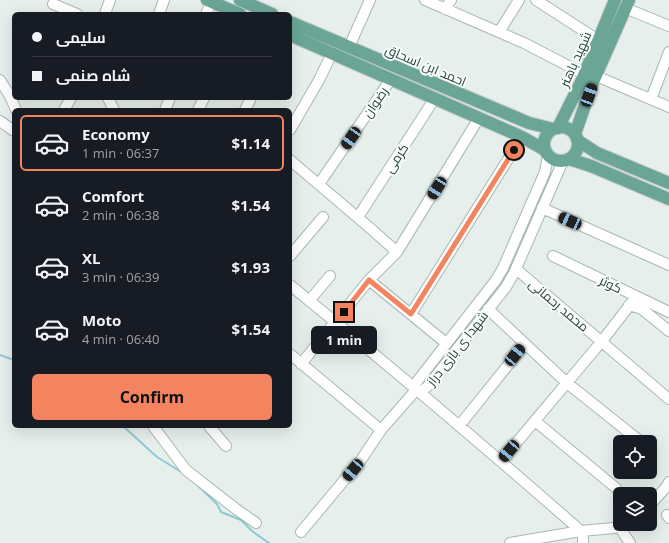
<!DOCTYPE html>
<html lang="en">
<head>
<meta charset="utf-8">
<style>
	body { margin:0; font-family:"Open Sans",Cairo,sans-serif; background:#242831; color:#f1f3f6; height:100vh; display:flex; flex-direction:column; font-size:15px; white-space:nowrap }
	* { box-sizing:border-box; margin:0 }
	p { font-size:13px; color:#9ea1a6 }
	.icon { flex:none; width:22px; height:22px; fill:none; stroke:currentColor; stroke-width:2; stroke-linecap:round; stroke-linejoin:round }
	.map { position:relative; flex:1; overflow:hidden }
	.drawer { position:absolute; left:12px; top:108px; width:280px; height:320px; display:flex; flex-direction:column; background:#171b24; border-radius:6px; box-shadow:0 4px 16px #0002 }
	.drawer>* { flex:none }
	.guide { position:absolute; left:12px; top:12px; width:280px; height:88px; border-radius:6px; box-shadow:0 4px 16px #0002; display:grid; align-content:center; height:88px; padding:0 20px; background:#171b24 }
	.buttons { position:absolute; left:613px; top:435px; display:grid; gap:8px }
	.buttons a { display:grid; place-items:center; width:44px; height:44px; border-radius:6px; background:#171b24; box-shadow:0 4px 16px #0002; font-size:20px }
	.end { position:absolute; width:18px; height:18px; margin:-9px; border:5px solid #f4845f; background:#111; box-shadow:0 0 0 2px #111 }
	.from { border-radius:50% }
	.bubble { position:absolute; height:28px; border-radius:6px; background:#171b24; box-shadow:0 4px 16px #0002; font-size:13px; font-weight:700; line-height:28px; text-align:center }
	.car { position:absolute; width:12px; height:24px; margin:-12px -6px; border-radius:5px; box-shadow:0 0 3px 1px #0007; background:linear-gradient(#222 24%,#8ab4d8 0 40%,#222 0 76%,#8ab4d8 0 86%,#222 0) }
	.guide b { display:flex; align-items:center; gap:14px; height:38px; font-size:15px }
	.guide b+b { border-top:1px solid #363941 }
	.guide i { width:10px; height:10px; background:#f1f3f6 }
	ul { padding:7px 0 0; list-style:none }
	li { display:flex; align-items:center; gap:12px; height:56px; margin:0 8px 6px; padding:0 12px; border:2px solid transparent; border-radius:6px }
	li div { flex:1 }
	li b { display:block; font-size:15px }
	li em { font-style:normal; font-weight:700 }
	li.current { border-color:#f4845f }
	li>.icon { width:36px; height:36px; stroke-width:1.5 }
	.button { display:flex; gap:8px; margin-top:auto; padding:8px 20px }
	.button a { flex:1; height:46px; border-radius:6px; background:#f4845f; color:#111; font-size:16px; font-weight:700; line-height:46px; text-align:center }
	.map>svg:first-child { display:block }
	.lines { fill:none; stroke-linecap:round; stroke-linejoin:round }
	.stream { stroke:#8ec9d4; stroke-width:2 }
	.minor-casing { stroke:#a8b8b2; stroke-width:12 }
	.major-casing { stroke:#c2cac8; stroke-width:14 }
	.minor { stroke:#fff; stroke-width:10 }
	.major { stroke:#6aa596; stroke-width:12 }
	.route { stroke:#f4845f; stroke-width:5 }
	.labels { text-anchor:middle; stroke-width:4; stroke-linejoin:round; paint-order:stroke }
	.street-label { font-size:13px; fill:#24423a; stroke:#f7fbf9 }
</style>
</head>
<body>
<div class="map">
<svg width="669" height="543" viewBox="0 0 669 543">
	<rect width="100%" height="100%" fill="#e6efeb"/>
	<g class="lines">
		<path class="stream" d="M 0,355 L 14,360
			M 123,426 L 157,457 L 183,473
			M 196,484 L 217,504 L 221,512 L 241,520 L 252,531 L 269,543"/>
		<defs>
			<path id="minor" d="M 425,0 L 524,43 L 584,74
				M 536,0 L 598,40
				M 53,4 L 77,14
				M 625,8 L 669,26
				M 445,9 L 451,0
				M 105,14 L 110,0
				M 159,14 L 164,0
				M 206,14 L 211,2
				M 499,32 L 519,0
				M 349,47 L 370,0
				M 596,76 L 669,107
				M 0,80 L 10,96 L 16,110
				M 108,98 L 114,110
				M 651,99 L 669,52
				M 64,110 L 71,98
				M 165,110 L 170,98
				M 198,110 L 204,98
				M 245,110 L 251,98
				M 0,121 L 14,131
				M 290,130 L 319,80 L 332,53
				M 290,160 L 370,228 L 397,252
				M 319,184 L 391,79
				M 542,208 L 669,265
				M 358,217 L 435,98
				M 290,256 L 323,217
				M 553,256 L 669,312
				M 516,269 L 669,399
				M 369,280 L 446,343
				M 290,285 C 389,365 486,448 581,531
				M 309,301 L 330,276
				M 629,305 L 642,309 L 669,331
				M 488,309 L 567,383 L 641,442
				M 411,314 L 522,137
				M 290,354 L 381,430
				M 301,364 L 369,280 L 397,252 L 479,118
				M 416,390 L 422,391 L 428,386 L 506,287 L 514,273 L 563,161
				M 416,390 L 415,384 L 419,379 L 496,280 L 503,268 L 545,172 L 548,155
				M 535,421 L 616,488
				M 153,426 L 186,470 L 236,509 L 256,523
				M 209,426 L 226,446
				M 459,426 L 525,344
				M 501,461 L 602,341 L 636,297
				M 650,505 L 667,486 L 669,482
				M 667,515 L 669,518
				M 622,531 L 630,543
				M 301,532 L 361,460 L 381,430 L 416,390
				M 583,538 L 583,543
				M 510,543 L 581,531 L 614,528 L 622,524"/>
			<path id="major" d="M 207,0 L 240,14
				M 240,0 L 272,14
				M 290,22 L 529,123 L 553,129
				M 290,35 L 479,118 L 522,137 L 545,150
				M544 144a17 17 0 1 1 34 0a17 17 0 1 1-34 0Z
				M 558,128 L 582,80 L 615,0
				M 575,134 L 593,82 L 629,0
				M 577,140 L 597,153 L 669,183
				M 569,159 L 591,166 L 669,199"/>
		</defs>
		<use href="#minor" class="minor-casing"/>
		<use href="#major" class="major-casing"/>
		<use href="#minor" class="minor"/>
		<use href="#major" class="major"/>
	</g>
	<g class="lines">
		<path class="route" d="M 344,312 L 369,280 L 411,314 L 514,150"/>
	</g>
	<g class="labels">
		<g class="street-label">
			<text transform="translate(575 59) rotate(-66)" y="5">شهید باهنر</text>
			<text transform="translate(426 65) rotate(23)" y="5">احمد ابن اسحاق</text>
			<text transform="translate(375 102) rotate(-55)" y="5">رضوان</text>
			<text transform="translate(396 158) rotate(-57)" y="5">کرمی</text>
			<text transform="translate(611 284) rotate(26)" y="5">کوثر</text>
			<text transform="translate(559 305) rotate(40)" y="5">محمد رحمانی</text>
			<text transform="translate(457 348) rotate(-52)" y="5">شهدا ی بازی دراز</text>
		</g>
	</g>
</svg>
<div class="buttons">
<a><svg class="icon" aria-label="locate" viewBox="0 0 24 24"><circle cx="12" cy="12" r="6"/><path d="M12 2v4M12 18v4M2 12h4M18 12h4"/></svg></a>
<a><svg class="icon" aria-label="layers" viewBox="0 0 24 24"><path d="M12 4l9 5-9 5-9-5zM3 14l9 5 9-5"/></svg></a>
</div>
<i class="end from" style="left:514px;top:150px"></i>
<i class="end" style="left:344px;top:312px"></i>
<div class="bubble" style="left:311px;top:326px;width:66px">1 min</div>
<i class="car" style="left:589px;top:95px;rotate:20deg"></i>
<i class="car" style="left:351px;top:138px;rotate:215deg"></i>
<i class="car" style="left:437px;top:188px;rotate:212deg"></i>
<i class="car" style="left:570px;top:221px;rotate:294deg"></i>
<i class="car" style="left:515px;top:355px;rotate:39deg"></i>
<i class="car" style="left:509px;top:451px;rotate:220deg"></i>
<i class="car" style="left:353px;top:470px;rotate:220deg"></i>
<div class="guide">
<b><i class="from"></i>سلیمی</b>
<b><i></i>شاه صنمی</b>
</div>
<section class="drawer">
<ul>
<li class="current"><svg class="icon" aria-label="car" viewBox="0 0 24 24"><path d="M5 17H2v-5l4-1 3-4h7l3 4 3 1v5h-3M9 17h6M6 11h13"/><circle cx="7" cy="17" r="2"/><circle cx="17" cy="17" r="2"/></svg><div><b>Economy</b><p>1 min · 06:37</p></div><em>$1.14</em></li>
<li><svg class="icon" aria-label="car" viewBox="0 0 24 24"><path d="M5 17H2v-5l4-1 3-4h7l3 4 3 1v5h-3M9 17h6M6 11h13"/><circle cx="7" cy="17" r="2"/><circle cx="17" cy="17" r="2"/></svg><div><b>Comfort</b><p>2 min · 06:38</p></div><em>$1.54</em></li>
<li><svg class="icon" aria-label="car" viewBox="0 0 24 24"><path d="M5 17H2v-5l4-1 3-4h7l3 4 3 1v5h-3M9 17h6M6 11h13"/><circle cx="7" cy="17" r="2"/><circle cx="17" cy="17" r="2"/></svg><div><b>XL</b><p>3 min · 06:39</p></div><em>$1.93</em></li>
<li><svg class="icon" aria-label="car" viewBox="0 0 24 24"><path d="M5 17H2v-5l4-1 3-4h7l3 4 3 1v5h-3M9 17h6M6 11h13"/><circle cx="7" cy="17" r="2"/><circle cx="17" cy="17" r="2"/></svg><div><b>Moto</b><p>4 min · 06:40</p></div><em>$1.54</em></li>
</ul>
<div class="button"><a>Confirm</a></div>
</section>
</div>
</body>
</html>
